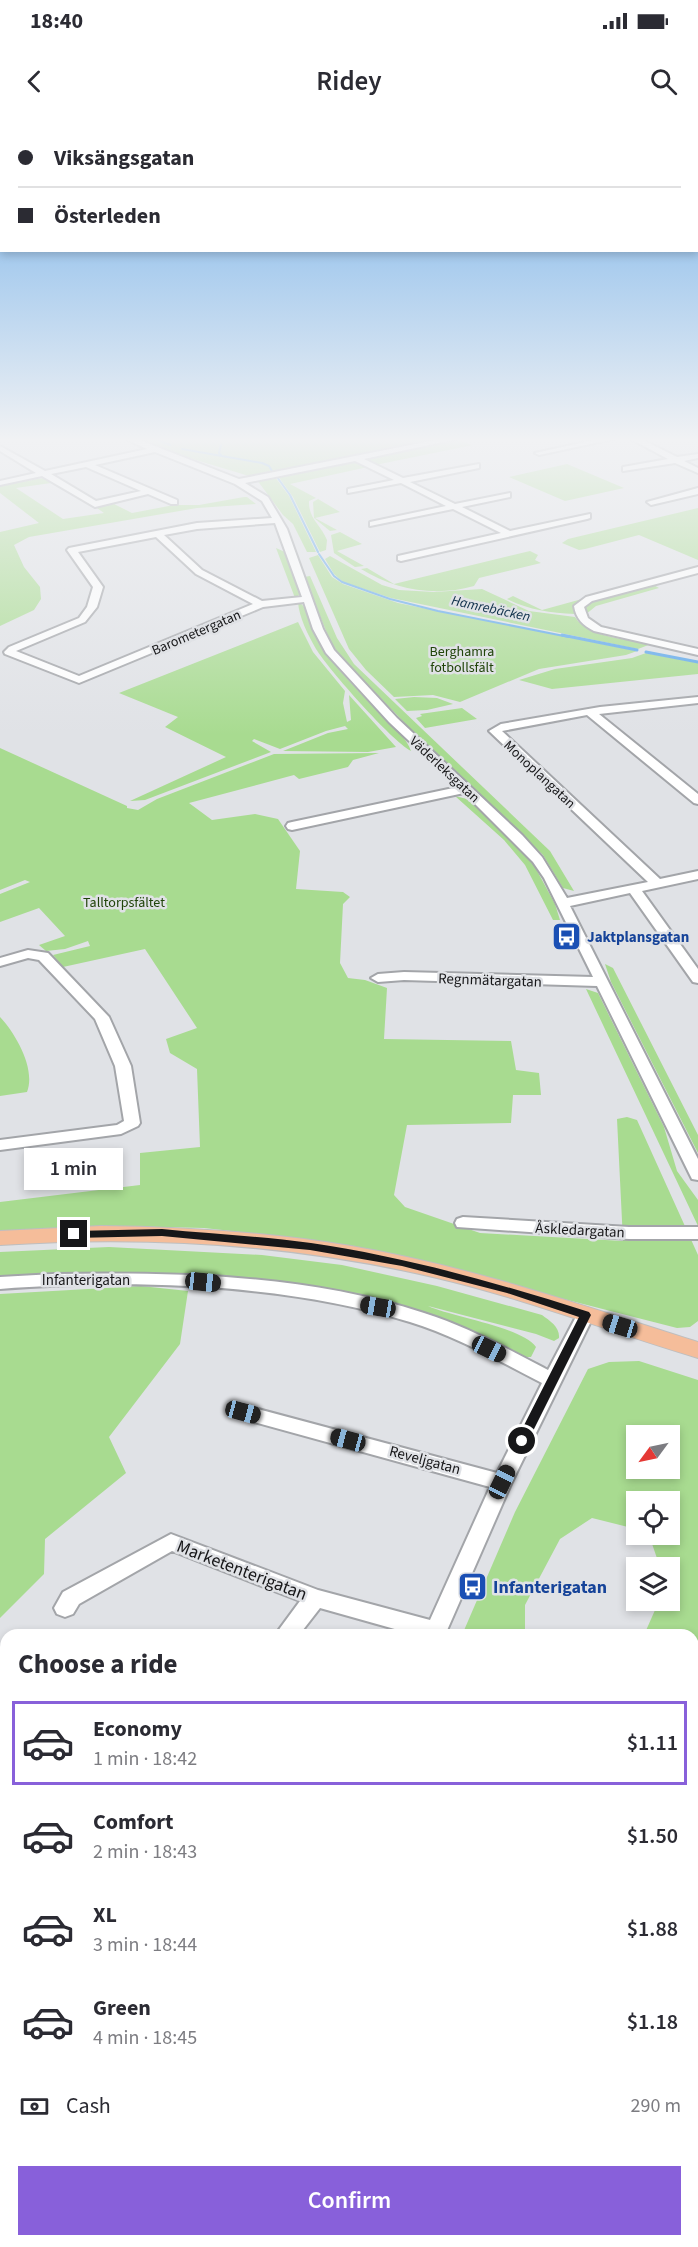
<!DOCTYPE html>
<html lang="en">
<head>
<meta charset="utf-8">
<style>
	body { margin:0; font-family:"Source Sans 3",sans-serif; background:#f2f2f3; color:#2b2b33; height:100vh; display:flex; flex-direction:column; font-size:22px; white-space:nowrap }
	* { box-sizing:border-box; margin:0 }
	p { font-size:20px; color:#7c7c81 }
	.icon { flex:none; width:33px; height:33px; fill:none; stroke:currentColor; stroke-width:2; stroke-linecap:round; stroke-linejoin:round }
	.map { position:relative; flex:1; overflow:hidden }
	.drawer { position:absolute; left:0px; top:1509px; width:699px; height:618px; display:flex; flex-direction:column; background:#fff; border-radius:18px 18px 0 0; box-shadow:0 3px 9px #0003 }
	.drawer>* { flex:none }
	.banner { position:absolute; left:0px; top:0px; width:699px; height:132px; box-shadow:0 3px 9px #0003; display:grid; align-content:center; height:132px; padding:0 18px; background:#fff }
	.needle { width:39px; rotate:237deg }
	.controls { position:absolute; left:626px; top:1305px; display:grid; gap:12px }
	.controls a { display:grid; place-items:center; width:54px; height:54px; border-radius:0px; background:#fff; box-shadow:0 3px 9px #0003; font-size:30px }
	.end { position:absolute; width:27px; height:27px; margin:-14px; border:8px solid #171719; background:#fff; box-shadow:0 0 0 3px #fff }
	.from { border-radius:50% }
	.bubble { position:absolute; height:42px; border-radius:0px; background:#fff; box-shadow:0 3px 9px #0003; font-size:20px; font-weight:600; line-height:42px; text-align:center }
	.car { position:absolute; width:18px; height:36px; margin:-18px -9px; border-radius:8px; box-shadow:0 0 4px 2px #0007; background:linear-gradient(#222 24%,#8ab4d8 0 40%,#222 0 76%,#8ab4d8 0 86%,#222 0) }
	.banner b { display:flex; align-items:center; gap:21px; height:57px; font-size:22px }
	.banner b+b { border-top:2px solid #e1e1e2 }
	.banner i { width:15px; height:15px; background:#2b2b33 }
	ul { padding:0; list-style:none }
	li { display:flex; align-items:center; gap:18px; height:84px; margin:0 12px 9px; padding:0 6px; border:3px solid transparent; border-radius:0px }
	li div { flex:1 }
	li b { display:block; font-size:22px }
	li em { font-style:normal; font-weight:600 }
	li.current { border-color:#8860da }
	li>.icon { width:54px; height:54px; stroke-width:1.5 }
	h2 { padding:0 18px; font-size:27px; line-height:72px }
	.pay { display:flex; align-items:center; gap:15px; height:66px; padding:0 18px; font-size:22px }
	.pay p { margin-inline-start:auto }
	.cta { display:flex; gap:12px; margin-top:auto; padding:12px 18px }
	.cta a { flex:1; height:69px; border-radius:0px; background:#8860da; color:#fff; font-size:24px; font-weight:600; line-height:69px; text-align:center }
	.status { display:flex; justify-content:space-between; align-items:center; height:42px; padding:0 30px; background:#fff; direction:ltr }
	.status svg { height:16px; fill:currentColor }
	header { display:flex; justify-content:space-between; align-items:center; height:78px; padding:0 18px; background:#fff; font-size:27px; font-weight:600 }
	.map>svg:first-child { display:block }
	.built { fill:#d4d8e3 }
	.green { fill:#a8db90; fill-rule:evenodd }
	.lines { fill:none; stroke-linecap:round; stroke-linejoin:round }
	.stream-far1 { stroke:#5aa6ea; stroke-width:2 }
	.stream { stroke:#5aa6ea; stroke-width:3 }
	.minor-casing { stroke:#a3a5a9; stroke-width:4 }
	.major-casing { stroke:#bebebf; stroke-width:2 }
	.minor { fill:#fff; fill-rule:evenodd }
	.major { fill:#f5bd9a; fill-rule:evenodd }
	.route { fill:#171719 }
	.labels { text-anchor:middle; stroke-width:5; stroke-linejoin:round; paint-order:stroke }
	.far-water-label { font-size:14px; font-style:italic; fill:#0c2d48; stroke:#e0e2e6 }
	.far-street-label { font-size:14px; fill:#171719; stroke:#e0e2e6 }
	.far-park-label { font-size:14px; fill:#204409; stroke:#e0e2e6 }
	.transit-label { font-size:15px; font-weight:bold; fill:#164399; stroke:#e0e2e6; text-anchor:start }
	.street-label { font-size:15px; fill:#171719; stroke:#e0e2e6 }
	.near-street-label { font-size:18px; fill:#171719; stroke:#e0e2e6 }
	.near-transit-label { font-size:18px; font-weight:bold; fill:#164399; stroke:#e0e2e6; text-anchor:start }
</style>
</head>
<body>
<div class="status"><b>18:40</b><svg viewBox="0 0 49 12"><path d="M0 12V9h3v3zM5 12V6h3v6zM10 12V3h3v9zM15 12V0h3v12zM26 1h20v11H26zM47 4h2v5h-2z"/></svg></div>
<header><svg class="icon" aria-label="back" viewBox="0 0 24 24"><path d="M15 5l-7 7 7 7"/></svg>Ridey<svg class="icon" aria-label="search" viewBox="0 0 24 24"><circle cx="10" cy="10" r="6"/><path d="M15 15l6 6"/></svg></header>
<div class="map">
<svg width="698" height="2127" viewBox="0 0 698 2127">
	<rect width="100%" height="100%" fill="#e0e2e6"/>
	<path class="built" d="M 693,1997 L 698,2000 L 698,2127 L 379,2127 L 378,2121 L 693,2121 Z"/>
	<path class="green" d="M 134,317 L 453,317 L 249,356 L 186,337 Z
		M 457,320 L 473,325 L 375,345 L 366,340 L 369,337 Z
		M 350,341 L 368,347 L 290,364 L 316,378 L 309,381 C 308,398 321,405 327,420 L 326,430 L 320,432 L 293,377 L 278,356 Z
		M 567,344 L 624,368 L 565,381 L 509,357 Z
		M 275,357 L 289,376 L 316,432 L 307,432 L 293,404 L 283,395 L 257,360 Z
		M 43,358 L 51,363 L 16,368 L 63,399 L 104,393 L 97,388 L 112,383 L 132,393 L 174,385 L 199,385 L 244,377 L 247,377 L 256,384 L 197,388 L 29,417 L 14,425 L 24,447 L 40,467 L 41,479 L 34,490 L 0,506 L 0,412 L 39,403 L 0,373 L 0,366 Z
		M 318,379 L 340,392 L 315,398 L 337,410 L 330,411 L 314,398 L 313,382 Z
		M 698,388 L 698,440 L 639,415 L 585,429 L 579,430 L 562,423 L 568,419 Z
		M 340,412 L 362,424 L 337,431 L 364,446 L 355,447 L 334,433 L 331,415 Z
		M 276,428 L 285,432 L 301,474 L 295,478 Z
		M 530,431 L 538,435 L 535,440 L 541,443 L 479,458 L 474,466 C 435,477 395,470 361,449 L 367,448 L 394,464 Z
		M 318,435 L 332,457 L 343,464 L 398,483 L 637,531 L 626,535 L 539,549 L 460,582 L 433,575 L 394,577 L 366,550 L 349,529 L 309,438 Z
		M 330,436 L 382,465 L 399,470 L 434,472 L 482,469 L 529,491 L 575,497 C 588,518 628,519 651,524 L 638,529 L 391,478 L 343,462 L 334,454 L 325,439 Z
		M 310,456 L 337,518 L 354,544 L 550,731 L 574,771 L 563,768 L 543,735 L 421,620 L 341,537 L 331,523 L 304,457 Z
		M 652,464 L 659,468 L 596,486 L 585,495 L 583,485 L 586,483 Z
		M 513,476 L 542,490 L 582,479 L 575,494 C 550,493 529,490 507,479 Z
		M 298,482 C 309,485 315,517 323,529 C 340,553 362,574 382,596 C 392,606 407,618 411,631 C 391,620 329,550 316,529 C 308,515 299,497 298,482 Z
		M 298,502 L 313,532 L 345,571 L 343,583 L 347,602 L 351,600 L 349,575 L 396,627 L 368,632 L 283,631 L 328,613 L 348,609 L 345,606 L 326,611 L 280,629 L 254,619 L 252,621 L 271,632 L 145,680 L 130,681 L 226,637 L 165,607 L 178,597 L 119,573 Z
		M 646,533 L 698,543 L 698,554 L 552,569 L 519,560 L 555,549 L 632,538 Z
		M 414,577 L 437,578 L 453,584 L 427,590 L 407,591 L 395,579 Z
		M 462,588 L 477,599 L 425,608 L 416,598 L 422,596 L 420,594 Z
		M 0,628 L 127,686 L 127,688 L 138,690 L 157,679 L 274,634 L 379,633 L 353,640 L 348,647 L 299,659 L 294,655 L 189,683 L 212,700 L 255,694 L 278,699 L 300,731 L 296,769 L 343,772 L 350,777 L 343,784 L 340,843 L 348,858 L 365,860 L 387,868 L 384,919 L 511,921 L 516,950 L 539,953 L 541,975 L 513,975 L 511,1003 L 407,1005 L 394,1075 L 405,1087 L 480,1113 L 623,1121 L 617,999 L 627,997 L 637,1000 L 698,1135 L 698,1201 L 690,1207 L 677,1208 L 544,1174 L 286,1117 L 204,1108 L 117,1106 L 0,1114 L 0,1082 L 140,1065 L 140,1033 L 200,1027 L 197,949 L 170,933 L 166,919 L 197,908 L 145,829 L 63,847 L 53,835 L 90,826 L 88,821 L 65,829 L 46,831 L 39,825 L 65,816 L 39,788 L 0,802 L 0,774 L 30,762 L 25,760 L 0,770 Z
		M 455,676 L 467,679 L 513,721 L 535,747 L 555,784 L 560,800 L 553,800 L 525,745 L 504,720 Z
		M 605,844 L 613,848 L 698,1015 L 698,1033 L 611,862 Z
		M 586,869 L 598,873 L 664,1007 L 677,1051 L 698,1080 L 698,1106 Z
		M 0,897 C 16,914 36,949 27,972 L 0,976 Z
		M 109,1127 L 262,1135 L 342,1145 L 437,1166 L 542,1195 C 550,1201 560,1207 559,1218 L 554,1221 L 536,1214 L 428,1186 C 452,1197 522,1207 536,1227 L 531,1237 L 513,1237 L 444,1202 L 288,1167 L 0,1160 L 0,1132 Z
		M 141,1166 L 188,1171 L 180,1224 L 109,1317 L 126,1353 L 45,1419 L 44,1454 L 0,1498 L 0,1174 Z
		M 639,1241 L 698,1260 L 698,2000 L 693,1997 L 693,1599 L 695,1584 L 693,1583 L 693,1515 L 644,1515 L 659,1481 L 669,1480 L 669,1448 L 660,1447 L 649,1415 L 669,1414 L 669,1382 L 636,1382 L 636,1409 L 592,1398 L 560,1419 L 525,1485 L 525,1510 L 520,1515 L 462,1515 L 515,1392 L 588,1249 L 609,1242 ZM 636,1316 L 669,1316 L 669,1348 L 636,1348 Z
		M 0,1593 L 6,1596 L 6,1655 L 0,1652 Z"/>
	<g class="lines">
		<path class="stream-far1" d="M 152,317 L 170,325
			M 221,325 L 219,333 L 221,335
			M 182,329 L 262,343 L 269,346 L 272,351
			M 277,357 L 290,375 L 318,432
			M 319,434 L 334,456 L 342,462 L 390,479 L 438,491 L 569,517"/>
		<path class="stream" d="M 562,515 L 637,530
			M 646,532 L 698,542"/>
		<defs>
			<path id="minor" d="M 121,317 L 132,317 L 239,359 L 451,317 L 466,317 L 364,339 L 403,358 L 479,344 L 479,348 L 410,362 L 455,384 L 510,373 L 510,377 L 462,387 L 510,411 L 590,394 L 590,398 L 587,399 L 401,441 L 398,440 L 398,436 L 501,413 L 453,389 L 370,406 L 370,402 L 446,386 L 401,363 L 348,373 L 348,369 L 394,360 L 355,341 L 245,363 L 268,377 L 287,409 L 323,509 L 334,530 L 397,598 L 522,715 L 542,737 L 567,778 L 648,762 L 489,611 L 501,604 L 600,587 L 698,577 L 698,583 L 599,594 L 698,674 L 698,684 L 694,683 L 587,595 L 502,611 L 660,759 L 698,751 L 698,759 L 642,771 L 698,849 L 698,863 L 693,862 L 630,773 L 570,786 L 698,1039 L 698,1060 L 692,1059 L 690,1055 L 597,866 L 404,860 L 378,862 L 371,858 L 378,854 L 404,852 L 593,857 L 544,758 L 533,742 L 464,673 L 292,710 L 288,709 L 286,706 L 288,703 L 292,702 L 458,667 L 389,602 L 326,533 L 313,509 L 304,482 L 263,487 L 79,563 L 5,534 L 4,532 L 9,527 L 79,498 L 87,487 L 93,467 L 67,430 L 69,428 L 197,403 L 272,398 L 262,381 L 235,364 L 155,332 L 95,345 L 177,380 L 177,384 L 171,384 L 148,374 L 95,387 L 42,356 L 0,365 L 0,361 L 36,353 L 0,331 L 0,326 L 45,351 L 147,329 ZM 86,347 L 141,371 L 96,381 L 51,354 ZM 275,403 L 302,477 L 262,481 L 202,450 L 164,415 L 197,409 ZM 156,417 L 196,454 L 253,484 L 79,556 L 16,531 L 85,502 L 97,487 L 103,467 L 78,432 Z
				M 608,317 L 623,317 L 539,335 L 535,333 Z
				M 627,317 L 637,317 L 677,337 L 698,334 L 698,338 L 684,341 L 698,348 L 698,353 L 675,343 L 623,351 L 623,347 L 668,339 Z
				M 698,368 L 698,374 L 651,385 L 647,382 Z
				M 698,447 L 698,453 L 592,481 L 584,487 L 588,498 L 601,507 L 698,529 L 698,535 L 594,511 C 583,505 576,499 574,486 L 586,477 Z
				M 28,830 L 48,833 L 109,897 L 131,946 L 140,1003 L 138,1006 L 121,1014 L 0,1030 L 0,1020 L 117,1005 L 124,1001 L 115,946 L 95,899 L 39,840 L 28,838 L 0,846 L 0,838 Z
				M 463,1097 L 629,1107 L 698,1107 L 698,1119 L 629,1119 L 457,1107 L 455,1103 L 457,1099 Z
				M 54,1154 C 177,1152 306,1154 424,1193 C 468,1207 508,1229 548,1250 L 579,1191 L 585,1189 L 591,1191 L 594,1195 L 512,1362 L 445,1515 L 416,1515 L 320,1488 L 299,1515 L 275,1515 L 300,1481 L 172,1431 L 79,1484 L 73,1494 L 65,1497 L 57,1494 L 54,1488 L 63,1472 L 171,1414 L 318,1470 L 430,1500 L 490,1367 L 243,1299 L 236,1297 L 233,1292 L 236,1287 L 243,1285 L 497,1353 L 542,1263 C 499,1241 456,1216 410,1202 C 285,1163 130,1159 0,1169 L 0,1157 Z
				M 138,2121 L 166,2121 L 168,2127 L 140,2127 Z
				M 281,2121 L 328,2121 L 326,2127 L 278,2127 Z"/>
			<path id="major" d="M 101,1106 C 185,1107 268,1112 351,1126 C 469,1146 584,1186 698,1222 L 698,1238 C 611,1212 526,1179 437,1158 C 293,1124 148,1115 0,1125 L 0,1111 Z"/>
		</defs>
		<use href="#minor" class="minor-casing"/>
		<use href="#major" class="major-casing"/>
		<use href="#minor" class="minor"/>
		<use href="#major" class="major"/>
	</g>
	<linearGradient id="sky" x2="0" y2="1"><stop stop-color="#6faee9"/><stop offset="0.52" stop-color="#f1f2f4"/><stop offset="1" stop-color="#f1f2f4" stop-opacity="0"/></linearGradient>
	<rect width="698" height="615" fill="url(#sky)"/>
	<path class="route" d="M 162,1109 C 211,1114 262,1116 311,1123 C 406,1137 498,1163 589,1192 L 591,1195 L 528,1321 L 522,1326 L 516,1321 L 579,1197 L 507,1173 L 402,1146 L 310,1130 L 162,1116 L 74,1118 L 69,1114 L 74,1111 Z"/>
	<defs>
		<symbol id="bus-square" viewBox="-11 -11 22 22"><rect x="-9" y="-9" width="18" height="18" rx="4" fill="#1a4fb4" stroke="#e0e2e6"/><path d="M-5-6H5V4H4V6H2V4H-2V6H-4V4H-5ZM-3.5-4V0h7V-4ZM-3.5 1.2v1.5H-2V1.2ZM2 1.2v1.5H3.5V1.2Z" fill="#fff"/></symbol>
	</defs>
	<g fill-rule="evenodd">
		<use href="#bus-square" x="550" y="800" width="33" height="33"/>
		<use href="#bus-square" x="456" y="1450" width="33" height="33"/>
	</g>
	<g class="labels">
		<g class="far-water-label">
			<text transform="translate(491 488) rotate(12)" y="5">Hamrebäcken</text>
		</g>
		<g class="far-street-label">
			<text transform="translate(196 512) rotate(-23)" y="5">Barometergatan</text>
			<text transform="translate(445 649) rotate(43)" y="5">Väderleksgatan</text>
			<text transform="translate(540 654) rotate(43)" y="5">Monoplangatan</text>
		</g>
		<g class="far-park-label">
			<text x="462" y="536">Berghamra<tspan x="462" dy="16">fotbollsfält</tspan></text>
			<text x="124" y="787">Talltorpsfältet</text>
		</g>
		<g class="transit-label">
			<text x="587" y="822">Jaktplansgatan</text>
		</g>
		<g class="street-label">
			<text transform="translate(490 860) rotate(2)" y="5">Regnmätargatan</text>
			<text transform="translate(580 1110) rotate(3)" y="5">Åskledargatan</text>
			<text x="86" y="1165">Infanterigatan</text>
			<text transform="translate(425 1340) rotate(15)" y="5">Reveljgatan</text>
		</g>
		<g class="near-street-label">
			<text transform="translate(242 1450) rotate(21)" y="6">Marketenterigatan</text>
		</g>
		<g class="near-transit-label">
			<text x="493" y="1473">Infanterigatan</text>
		</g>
	</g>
</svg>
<div class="controls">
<a><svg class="needle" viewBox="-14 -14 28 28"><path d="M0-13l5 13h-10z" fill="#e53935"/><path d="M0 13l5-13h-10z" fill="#7c7c81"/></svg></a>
<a><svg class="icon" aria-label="locate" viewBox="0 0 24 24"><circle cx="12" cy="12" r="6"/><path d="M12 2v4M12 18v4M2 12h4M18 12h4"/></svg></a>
<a><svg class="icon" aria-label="layers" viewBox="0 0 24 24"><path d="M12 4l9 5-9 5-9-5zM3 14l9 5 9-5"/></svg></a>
</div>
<i class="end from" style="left:522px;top:1321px"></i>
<i class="end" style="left:74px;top:1114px"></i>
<div class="bubble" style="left:24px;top:1028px;width:99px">1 min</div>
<i class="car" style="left:203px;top:1162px;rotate:96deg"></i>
<i class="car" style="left:378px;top:1187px;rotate:280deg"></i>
<i class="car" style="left:620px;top:1206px;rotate:287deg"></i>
<i class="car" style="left:489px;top:1229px;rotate:116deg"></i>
<i class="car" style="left:243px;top:1292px;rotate:105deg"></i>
<i class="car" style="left:348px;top:1320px;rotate:285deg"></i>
<i class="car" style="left:502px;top:1362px;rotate:26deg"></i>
<div class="banner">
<b><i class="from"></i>Viksängsgatan</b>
<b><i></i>Österleden</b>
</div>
<section class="drawer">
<h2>Choose a ride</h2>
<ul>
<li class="current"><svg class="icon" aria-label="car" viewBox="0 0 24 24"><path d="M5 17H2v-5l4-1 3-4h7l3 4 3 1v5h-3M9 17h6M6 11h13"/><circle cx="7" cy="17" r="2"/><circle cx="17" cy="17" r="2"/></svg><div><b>Economy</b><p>1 min · 18:42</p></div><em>$1.11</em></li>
<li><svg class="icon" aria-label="car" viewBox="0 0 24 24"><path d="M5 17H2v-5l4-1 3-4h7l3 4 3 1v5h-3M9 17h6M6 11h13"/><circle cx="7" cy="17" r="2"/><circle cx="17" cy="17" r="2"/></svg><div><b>Comfort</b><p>2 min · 18:43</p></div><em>$1.50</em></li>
<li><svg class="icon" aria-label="car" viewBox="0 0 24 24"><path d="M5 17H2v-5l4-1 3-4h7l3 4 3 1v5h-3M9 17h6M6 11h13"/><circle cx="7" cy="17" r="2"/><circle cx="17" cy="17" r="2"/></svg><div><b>XL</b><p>3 min · 18:44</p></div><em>$1.88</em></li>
<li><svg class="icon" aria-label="car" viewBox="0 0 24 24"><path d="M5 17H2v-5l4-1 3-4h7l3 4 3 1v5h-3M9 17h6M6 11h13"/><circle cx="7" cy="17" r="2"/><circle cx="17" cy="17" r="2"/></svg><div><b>Green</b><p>4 min · 18:45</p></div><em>$1.18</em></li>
</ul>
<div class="pay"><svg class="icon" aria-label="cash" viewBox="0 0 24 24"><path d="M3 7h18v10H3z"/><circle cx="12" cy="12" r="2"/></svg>Cash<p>290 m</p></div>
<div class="cta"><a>Confirm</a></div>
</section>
</div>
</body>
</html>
